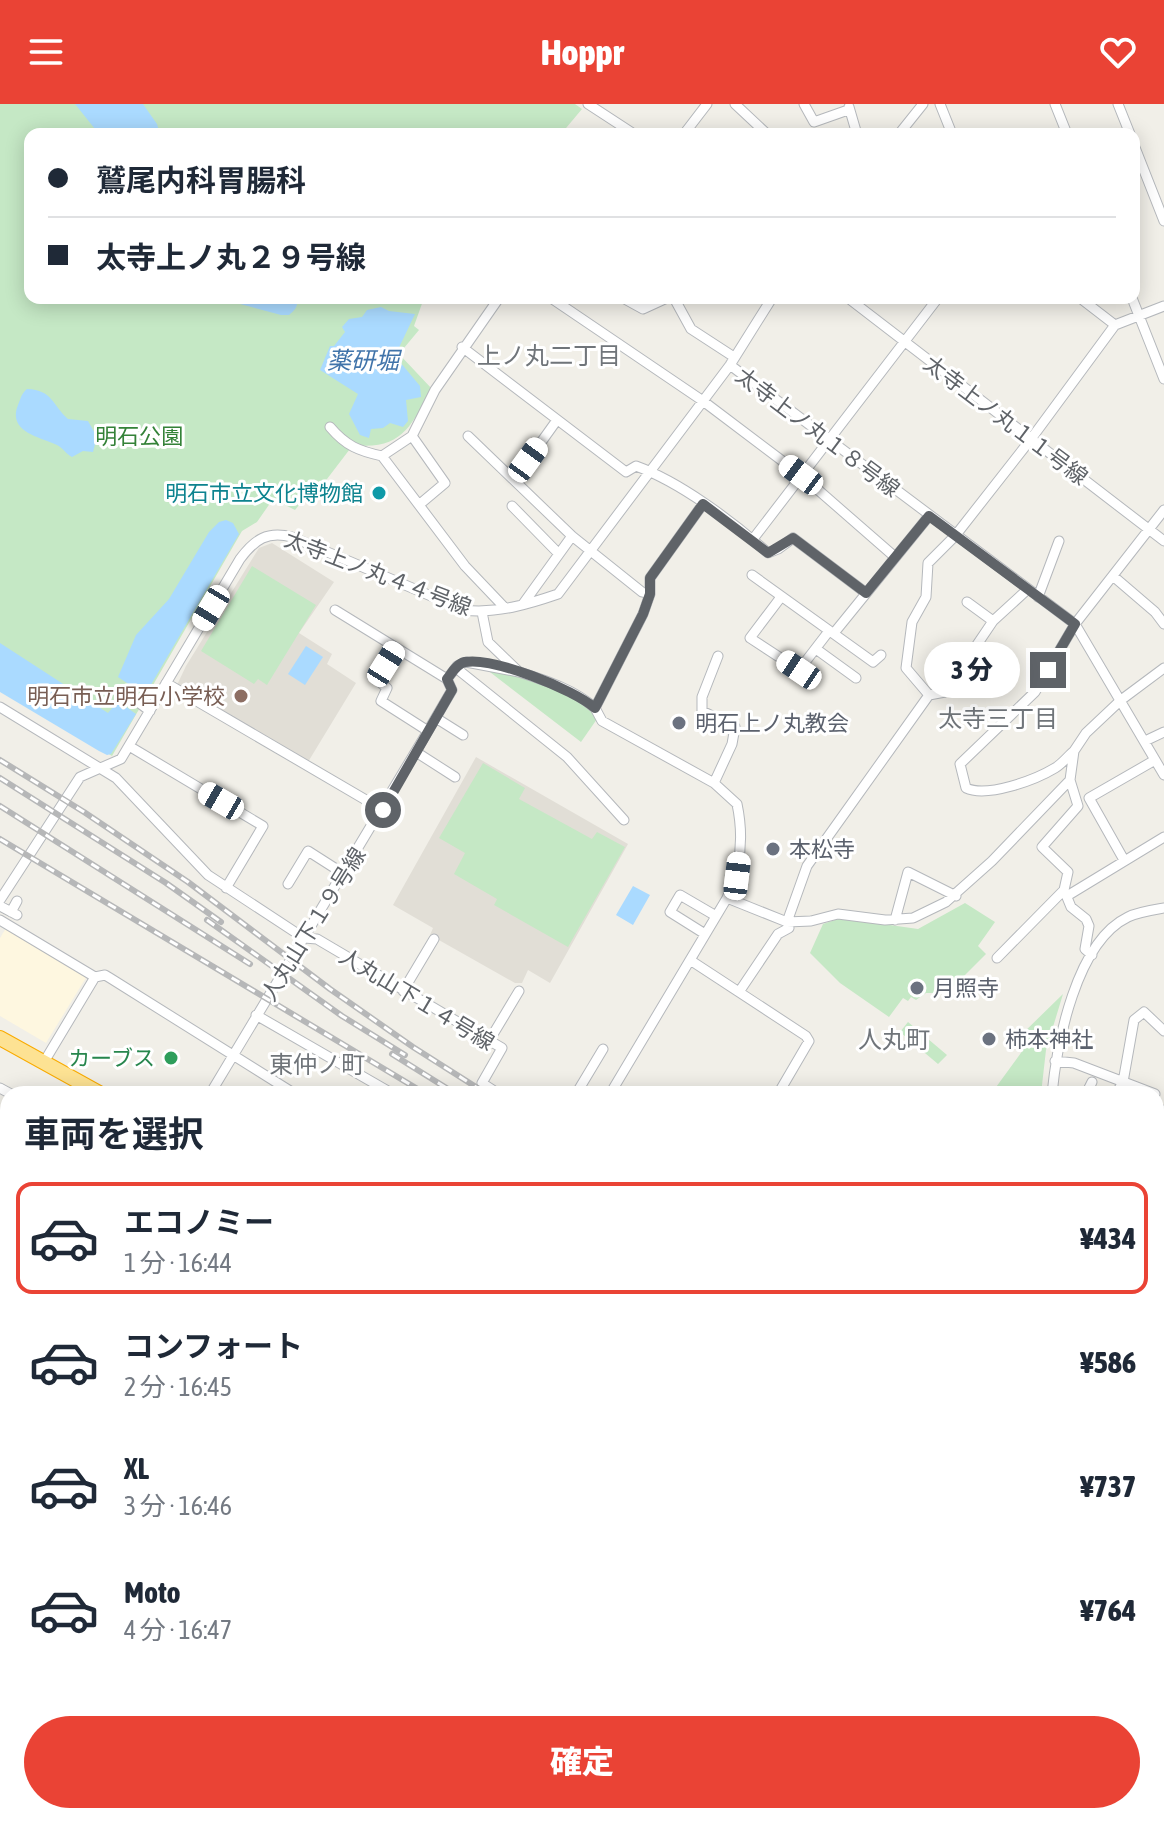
<!DOCTYPE html>
<html lang="ja">
<head>
<meta charset="utf-8">
<style>
	body { margin:0; font-family:"Asap Condensed","Noto Sans JP",sans-serif; background:#f2f2f3; color:#1f2937; height:100vh; display:flex; flex-direction:column; font-size:30px; white-space:nowrap }
	* { box-sizing:border-box; margin:0 }
	p { font-size:26px; color:#747a83 }
	.icon { flex:none; width:44px; height:44px; fill:none; stroke:currentColor; stroke-width:2; stroke-linecap:round; stroke-linejoin:round }
	.map { position:relative; flex:1; overflow:hidden }
	.sheet { position:absolute; left:0px; top:982px; width:1164px; height:738px; display:flex; flex-direction:column; background:#fff; border-radius:24px 24px 0 0; box-shadow:0 4px 20px #0003 }
	.sheet>* { flex:none }
	.guide { position:absolute; left:24px; top:24px; width:1116px; height:176px; border-radius:16px; box-shadow:0 4px 20px #0003; display:grid; align-content:center; height:176px; padding:0 24px; background:#fff }
	.end { position:absolute; width:36px; height:36px; margin:-18px; border:10px solid #5f6368; background:#fff; box-shadow:0 0 0 4px #fff }
	.from { border-radius:50% }
	.bubble { position:absolute; height:56px; border-radius:28px; background:#fff; box-shadow:0 4px 20px #0003; font-size:26px; font-weight:800; line-height:56px; text-align:center }
	.car { position:absolute; width:24px; height:48px; margin:-24px -12px; border-radius:10px; box-shadow:0 0 6px 2px #0007; background:linear-gradient(#fff 24%,#345 0 40%,#fff 0 76%,#345 0 86%,#fff 0) }
	.guide b { display:flex; align-items:center; gap:28px; height:76px; font-size:30px }
	.guide b+b { border-top:2px solid #e0e1e3 }
	.guide i { width:20px; height:20px; background:#1f2937 }
	ul { padding:0; list-style:none }
	li { display:flex; align-items:center; gap:24px; height:112px; margin:0 16px 12px; padding:0 8px; border:4px solid transparent; border-radius:16px }
	li div { flex:1 }
	li b { display:block; font-size:30px }
	li em { font-style:normal; font-weight:800 }
	li.on { border-color:#ea4335 }
	li>.icon { width:72px; height:72px; stroke-width:1.5 }
	h2 { padding:0 24px; font-size:36px; line-height:96px }
	.button { display:flex; gap:16px; margin-top:auto; padding:16px 24px }
	.button a { flex:1; height:92px; border-radius:48px; background:#ea4335; color:#fff; font-size:32px; font-weight:800; line-height:92px; text-align:center }
	header { display:flex; justify-content:space-between; align-items:center; height:104px; padding:0 24px; background:#ea4335; color:#fff; font-size:36px; font-weight:800 }
	.map>svg:first-child { display:block }
	.commercial { fill:#fef7e0 }
	.education { fill:#e1ded6 }
	.green { fill:#c5e8c5 }
	.water { fill:#aadaff }
	.lines { fill:none; stroke-linecap:round; stroke-linejoin:round }
	.minor-casing { stroke:#b5b8bc; stroke-width:11 }
	.highway-casing { stroke:#f9ab00; stroke-width:16 }
	.minor { stroke:#fff; stroke-width:9 }
	.highway { stroke:#fde293; stroke-width:14 }
	.rail-casing { stroke:#b6b7b8; stroke-width:6 }
	.rail { stroke:#fff; stroke-width:3; stroke-dasharray:9; stroke-linecap:butt }
	.route { stroke:#5f6368; stroke-width:10 }
	.culture-dot { fill:#0f9aa8; stroke:#fff; stroke-width:3 }
	.education-dot { fill:#8d6e63; stroke:#fff; stroke-width:3 }
	.worship-dot { fill:#6b7280; stroke:#fff; stroke-width:3 }
	.leisure-dot { fill:#2e9e5b; stroke:#fff; stroke-width:3 }
	.labels { text-anchor:middle; stroke-width:6; stroke-linejoin:round; paint-order:stroke }
	.street-label { font-size:22px; fill:#5f6368; stroke:#fff }
	.park-label { font-size:22px; fill:#348238; stroke:#fff }
	.culture-label { font-size:22px; fill:#0d838f; stroke:#fff; text-anchor:end }
	.education-label { font-size:22px; fill:#785e54; stroke:#fff; text-anchor:end }
	.worship-label { font-size:22px; fill:#5b616d; stroke:#fff; text-anchor:start }
	.leisure-label { font-size:22px; fill:#27864d; stroke:#fff; text-anchor:end }
	.neighbourhood-label { font-size:24px; fill:#70757a; stroke:#fff }
	.water-label { font-size:24px; font-style:italic; fill:#4174aa; stroke:#fff }
</style>
</head>
<body>
<header><svg class="icon" aria-label="menu" viewBox="0 0 24 24"><path d="M4 6h16M4 12h16M4 18h16"/></svg>Hoppr<svg class="icon" aria-label="heart" viewBox="0 0 24 24"><path d="M12 20l-8-8c-3-5 5-10 8-4 3-6 11-1 8 4z"/></svg></header>
<div class="map">
<svg width="1164" height="1719" viewBox="0 0 1164 1719">
	<rect width="100%" height="100%" fill="#f1efe8"/>
	<path class="commercial" d="M 6,824 L 87,872 L 46,939 L 0,912 L 0,834 Z"/>
	<path class="education" d="M 272,439 L 334,478 L 299,529 L 332,550 L 327,560 L 356,579 L 308,658 L 177,581 L 186,562 L 259,444 Z
		M 476,653 L 628,740 L 550,879 L 528,866 L 522,879 L 515,879 L 430,831 L 433,824 L 393,801 Z"/>
	<path class="green" d="M 0,0 L 575,0 L 582,5 L 561,30 L 30,30 L 30,194 L 424,194 L 414,222 L 419,226 L 399,250 L 432,285 C 410,323 402,346 353,341 L 314,392 L 304,395 L 295,406 L 273,395 L 257,418 L 242,427 L 112,652 L 0,585 Z
		M 252,462 L 316,501 L 267,581 L 258,575 L 254,580 L 201,547 Z
		M 486,565 C 522,571 578,582 597,615 L 581,638 Z
		M 483,659 L 525,684 L 519,695 L 592,735 L 597,728 L 625,743 L 568,843 L 494,801 L 497,795 L 454,770 L 465,749 L 439,734 Z
		M 965,799 L 995,818 L 978,842 L 986,850 L 947,889 L 926,889 L 916,896 L 911,893 L 908,897 L 903,894 L 889,913 L 840,879 L 810,849 L 823,820 L 841,814 L 918,825 Z
		M 1063,890 L 1046,946 L 1041,990 L 991,990 L 1023,946 L 1018,934 Z
		M 908,918 L 947,951 L 938,960 L 900,928 Z"/>
	<path class="water" d="M 75,0 L 143,0 L 157,20 L 160,30 L 99,30 Z
		M 218,194 L 296,194 C 299,202 295,206 289,211 L 281,211 Z
		M 381,203 L 389,207 L 415,210 L 395,252 L 420,282 L 421,293 L 406,296 L 408,317 L 403,323 L 390,319 L 383,324 L 371,325 L 369,334 L 360,331 L 349,310 L 358,290 L 320,266 L 330,242 L 334,242 L 345,228 L 342,223 L 349,215 L 362,213 L 367,206 Z
		M 27,285 C 53,286 52,301 68,315 L 88,317 L 97,333 L 93,348 L 83,347 L 72,353 C 66,350 63,344 57,341 C 40,333 7,328 18,301 C 21,294 21,290 27,285 Z
		M 226,416 L 233,419 L 239,430 L 145,591 L 118,573 L 136,531 L 169,495 L 209,428 L 219,418 Z
		M 0,539 L 108,609 L 118,597 L 136,610 L 111,650 L 107,651 L 99,647 L 0,588 Z
		M 306,542 L 323,553 L 305,581 L 288,570 Z
		M 633,782 L 650,791 L 633,821 L 616,811 Z"/>
	<g class="lines">
		<defs>
			<path id="minor" d="M 588,0 L 634,30
				M 735,0 L 767,30
				M 804,0 L 814,18 L 848,6
				M 940,0 L 952,30
				M 1055,0 L 1067,30
				M 1118,0 L 1130,30
				M 849,3 L 856,27 L 860,30
				M 684,30 L 707,0
				M 899,30 L 923,0
				M 1134,41 L 1164,117
				M 551,194 L 703,297 L 801,371 L 895,453
				M 623,194 L 643,205 L 667,194
				M 674,194 L 691,225 L 734,253
				M 848,194 L 1164,437
				M 1080,194 L 1115,221
				M 1132,194 L 1164,275
				M 462,243 L 626,368 L 636,362 C 680,378 732,417 768,449 L 778,445 L 793,434 L 866,489
				M 730,261 L 1075,520 L 1164,671
				M 330,323 C 346,342 359,347 382,352 L 412,332 L 435,286 L 499,194
				M 412,332 L 445,379 L 420,400
				M 468,332 L 572,432 L 642,488 L 650,490
				M 382,352 L 465,462 L 505,504
				M 514,376 L 557,316
				M 512,402 L 559,450
				M 753,435 L 938,194
				M 752,471 L 873,558 L 881,551
				M 1113,472 L 1155,508 L 1164,520
				M 781,493 L 750,534 L 799,566 L 829,527
				M 1038,493 L 1059,437
				M 967,498 L 993,517
				M 523,500 L 572,432
				M 335,506 L 447,575
				M 834,529 L 929,412
				M 396,544 L 376,575 L 387,584 L 381,597 L 428,627
				M 816,545 L 856,574
				M 457,562 L 461,568 L 567,653 L 624,716
				M 519,568 C 547,577 573,585 595,604 L 643,510 L 650,490 L 650,474 L 703,400
				M 166,579 L 383,706
				M 123,587 L 150,607
				M 929,591 L 945,588 L 993,517 L 1028,485
				M 0,603 L 116,674 L 208,771 L 304,834 L 317,835 L 502,944 L 482,979 L 499,990
				M 595,604 L 602,617 L 714,679 L 737,700 C 744,733 741,764 727,794
				M 436,614 L 463,631
				M 1145,637 L 1164,628
				M 129,642 L 263,722 L 226,784
				M 1074,647 C 1068,652 1062,660 1055,664 C 1035,676 987,694 966,684 L 960,660 L 1035,588 L 1075,520 L 1164,406
				M 416,648 L 455,673
				M 1070,676 L 1078,702 L 1042,743 L 1068,768 L 1064,786 L 1071,803 L 1086,815 L 1089,822 L 1085,845 L 1092,851
				M 714,679 L 732,640 L 735,623 L 702,607 L 702,593 L 718,552
				M 1124,756 L 1089,694 L 1155,656
				M 288,780 L 308,747 L 344,770
				M 1067,792 L 1164,733
				M 0,796 L 80,673 L 121,655 L 240,455 C 255,435 267,427 292,433 L 464,506 C 496,510 529,500 558,490 L 730,261 L 772,194
				M 0,802 L 17,811
				M 11,808 L 17,797
				M 0,816 L 95,873
				M 895,816 L 908,768 L 956,792
				M 787,818 L 807,762 L 929,591 L 906,564 L 912,518 L 926,493 L 928,459 L 955,432 L 1031,335 L 1115,221 L 1164,202
				M 705,830 L 670,808 L 680,791 L 716,812
				M 997,854 L 1064,786
				M 690,856 L 806,932 L 809,937 L 778,990
				M 95,873 L 105,871 L 110,874 L 295,990
				M 403,887 L 434,835
				M 739,888 L 778,830 L 789,824
				M 256,911 L 393,990
				M 489,937 L 519,887
				M 1055,957 L 1074,959 L 1155,990
				M 44,958 L 95,873
				M 0,984 L 11,990
				M 210,990 L 428,627 L 452,586 L 447,575 L 457,562 L 466,558 L 519,568 L 488,538 L 482,508
				M 576,990 L 603,945
				M 610,990 L 727,794 L 787,818 L 811,817 L 838,810 L 885,816 L 913,814 L 946,798 L 992,757 L 1070,676 L 1074,647 L 1086,629 L 1121,596 L 1164,564
				M 1052,990 C 1057,939 1076,838 1128,813 C 1138,808 1152,806 1164,804
				M 1086,990 L 1092,978
				M 1116,990 L 1123,978 L 1134,916 L 1144,908 L 1164,927
				M 1156,1010 L 1164,1006
				M 0,1085 L 8,1089
				M 1156,1089 L 1164,1084
				M 0,1108 L 8,1113
				M 1156,1140 L 1164,1148
				M 0,1170 L 8,1157
				M 0,1174 L 8,1178
				M 0,1222 L 8,1211
				M 1156,1225 L 1164,1230
				M 0,1245 L 8,1249
				M 1156,1257 L 1164,1253
				M 1156,1312 L 1164,1318
				M 0,1319 L 8,1322
				M 1156,1360 L 1164,1367
				M 0,1378 L 8,1380
				M 0,1415 L 8,1417
				M 1156,1464 L 1164,1469
				M 0,1488 L 8,1497
				M 1156,1497 L 1164,1502
				M 0,1556 L 8,1549
				M 1156,1652 L 1164,1655
				M 262,1712 L 280,1719
				M 646,1712 L 662,1719
				M 1005,1712 L 1018,1719
				M 1130,1712 L 1140,1719
				M 227,1719 L 234,1712
				M 612,1719 L 613,1712
				M 680,1719 L 681,1712
				M 749,1719 L 752,1712
				M 967,1719 L 971,1712"/>
			<path id="highway" d="M 0,934 L 101,990
				M 0,1429 L 8,1433
				M 1156,1552 L 1164,1556
				M 467,1712 L 478,1719"/>
		</defs>
		<use href="#minor" class="minor-casing"/>
		<use href="#highway" class="highway-casing"/>
		<use href="#minor" class="minor"/>
		<use href="#highway" class="highway"/>
		<defs>
			<path id="rail" d="M 0,656 L 84,708 L 188,778 L 330,885 L 413,943 L 487,990
				M 0,674 L 166,779 L 221,818
				M 0,702 L 250,860
				M 0,735 L 426,990
				M 207,816 L 342,912 L 405,951
				M 392,950 L 456,990
				M 1156,1410 L 1164,1415
				M 1156,1425 L 1164,1430
				M 1156,1454 L 1164,1459"/>
		</defs>
		<use href="#rail" class="rail-casing"/>
		<use href="#rail" class="rail"/>
	</g>
	<g class="lines">
		<path class="route" d="M 383,706 L 452,586 L 447,575 C 452,569 456,560 465,558 C 493,553 573,585 595,604 L 643,510 L 650,490 L 650,474 L 703,400 L 768,449 L 793,434 L 866,489 L 929,412 L 1075,520 L 1048,566"/>
	</g>
	<circle class="culture-dot" cx="379" cy="389" r="8"/>
	<circle class="education-dot" cx="241" cy="592" r="8"/>
	<g class="worship-dot">
		<circle cx="679" cy="619" r="8"/>
		<circle cx="773" cy="745" r="8"/>
		<circle cx="917" cy="884" r="8"/>
		<circle cx="989" cy="935" r="8"/>
	</g>
	<circle class="leisure-dot" cx="171" cy="954" r="8"/>
	<g class="labels">
		<g class="street-label">
			<text transform="translate(1006 316) rotate(37)" y="8">太寺上ノ丸１１号線</text>
			<text transform="translate(818 328) rotate(37)" y="8">太寺上ノ丸１８号線</text>
			<text transform="translate(378 469) rotate(21)" y="8">太寺上ノ丸４４号線</text>
			<text transform="translate(313 820) rotate(-58)" y="8">人丸山下１９号線</text>
			<text transform="translate(417 895) rotate(31)" y="8">人丸山下１４号線</text>
		</g>
		<g class="park-label">
			<text x="139" y="340">明石公園</text>
		</g>
		<g class="culture-label">
			<text x="363" y="397">明石市立文化博物館</text>
		</g>
		<g class="education-label">
			<text x="225" y="600">明石市立明石小学校</text>
		</g>
		<g class="worship-label">
			<text x="695" y="627">明石上ノ丸教会</text>
			<text x="789" y="753">本松寺</text>
			<text x="933" y="892">月照寺</text>
			<text x="1005" y="943">柿本神社</text>
		</g>
		<g class="leisure-label">
			<text x="155" y="962">カーブス</text>
		</g>
		<g class="neighbourhood-label">
			<text x="549" y="260">上ノ丸二丁目</text>
			<text x="998" y="623">太寺三丁目</text>
			<text x="894" y="944">人丸町</text>
			<text x="317" y="969">東仲ノ町</text>
		</g>
		<g class="water-label">
			<text x="363" y="265">薬研堀</text>
		</g>
	</g>
</svg>
<i class="end from" style="left:383px;top:706px"></i>
<i class="end" style="left:1048px;top:566px"></i>
<div class="bubble" style="left:924px;top:538px;width:96px">3 分</div>
<i class="car" style="left:528px;top:356px;rotate:36deg"></i>
<i class="car" style="left:801px;top:371px;rotate:307deg"></i>
<i class="car" style="left:211px;top:504px;rotate:211deg"></i>
<i class="car" style="left:386px;top:560px;rotate:32deg"></i>
<i class="car" style="left:799px;top:566px;rotate:304deg"></i>
<i class="car" style="left:221px;top:697px;rotate:300deg"></i>
<i class="car" style="left:737px;top:772px;rotate:7deg"></i>
<div class="guide">
<b><i class="from"></i>鷲尾内科胃腸科</b>
<b><i></i>太寺上ノ丸２９号線</b>
</div>
<section class="sheet">
<h2>車両を選択</h2>
<ul>
<li class="on"><svg class="icon" aria-label="car" viewBox="0 0 24 24"><path d="M5 17H2v-5l4-1 3-4h7l3 4 3 1v5h-3M9 17h6M6 11h13"/><circle cx="7" cy="17" r="2"/><circle cx="17" cy="17" r="2"/></svg><div><b>エコノミー</b><p>1 分 · 16:44</p></div><em>¥434</em></li>
<li><svg class="icon" aria-label="car" viewBox="0 0 24 24"><path d="M5 17H2v-5l4-1 3-4h7l3 4 3 1v5h-3M9 17h6M6 11h13"/><circle cx="7" cy="17" r="2"/><circle cx="17" cy="17" r="2"/></svg><div><b>コンフォート</b><p>2 分 · 16:45</p></div><em>¥586</em></li>
<li><svg class="icon" aria-label="car" viewBox="0 0 24 24"><path d="M5 17H2v-5l4-1 3-4h7l3 4 3 1v5h-3M9 17h6M6 11h13"/><circle cx="7" cy="17" r="2"/><circle cx="17" cy="17" r="2"/></svg><div><b>XL</b><p>3 分 · 16:46</p></div><em>¥737</em></li>
<li><svg class="icon" aria-label="car" viewBox="0 0 24 24"><path d="M5 17H2v-5l4-1 3-4h7l3 4 3 1v5h-3M9 17h6M6 11h13"/><circle cx="7" cy="17" r="2"/><circle cx="17" cy="17" r="2"/></svg><div><b>Moto</b><p>4 分 · 16:47</p></div><em>¥764</em></li>
</ul>
<div class="button"><a>確定</a></div>
</section>
</div>
</body>
</html>
